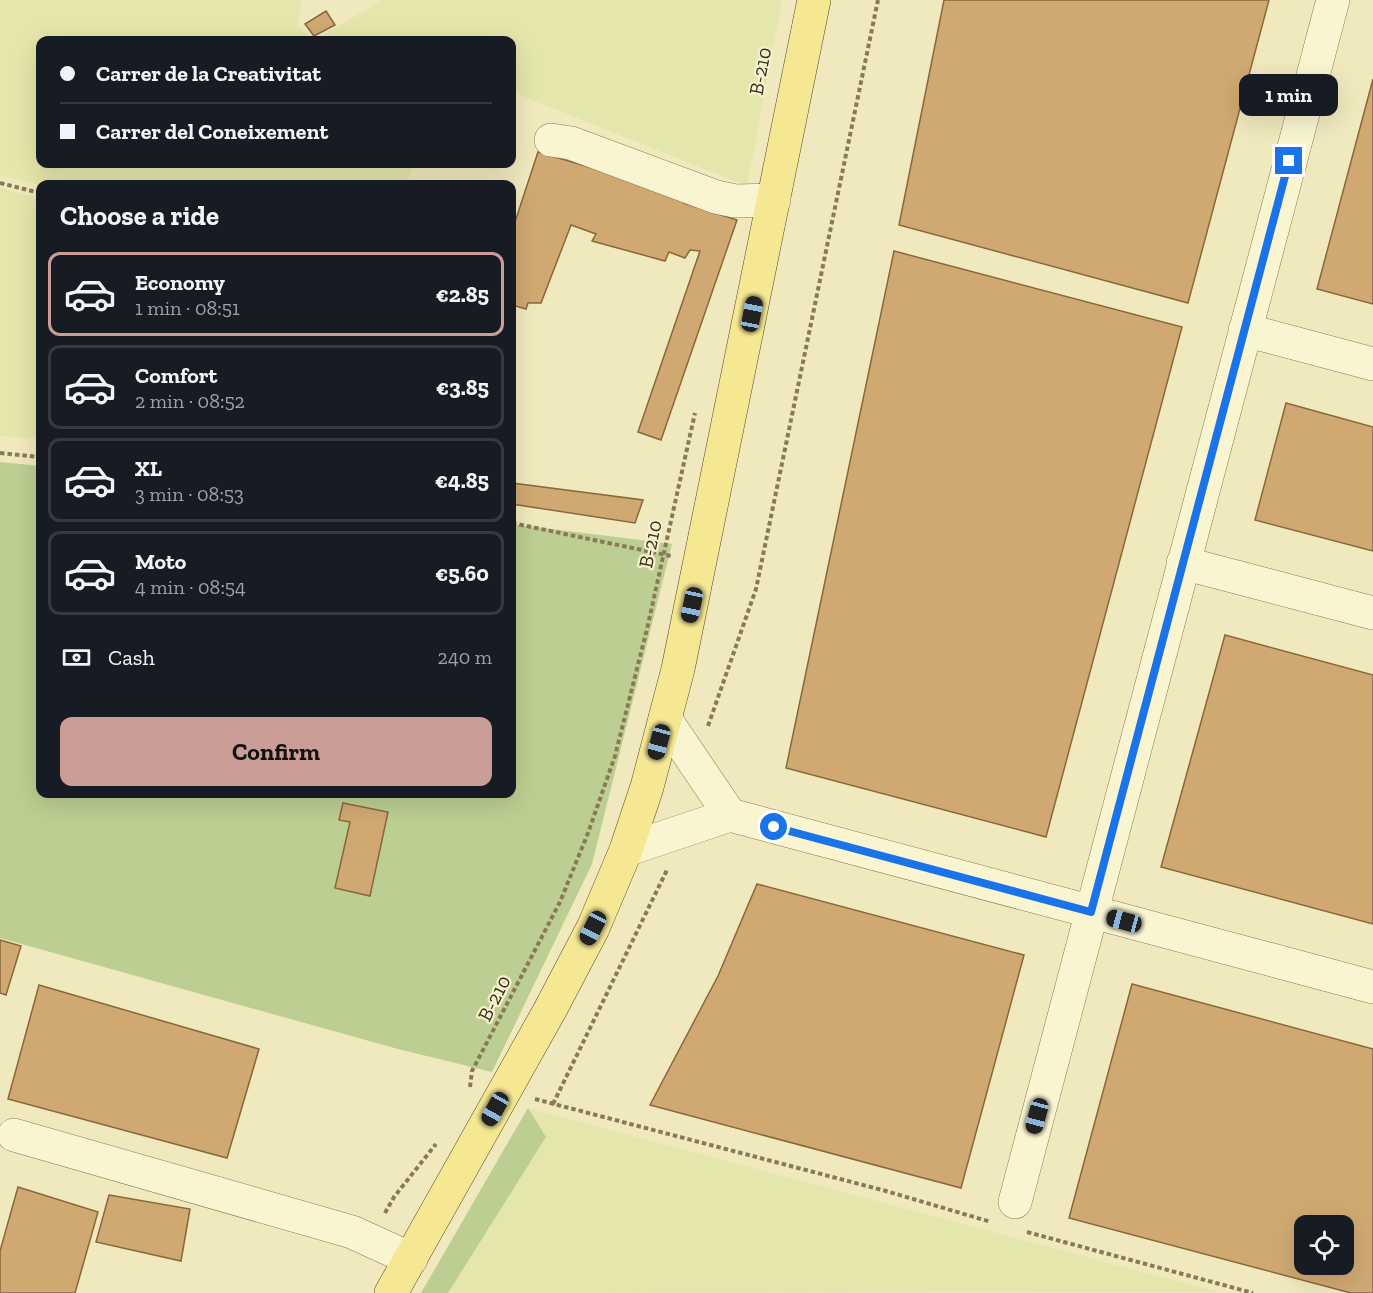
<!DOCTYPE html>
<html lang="en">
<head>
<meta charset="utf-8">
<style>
	body { margin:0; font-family:"Zilla Slab",serif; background:#20242c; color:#f1f3f6; height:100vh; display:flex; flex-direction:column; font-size:22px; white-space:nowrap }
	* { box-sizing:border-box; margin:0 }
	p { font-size:20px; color:#9ea1a6 }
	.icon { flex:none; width:33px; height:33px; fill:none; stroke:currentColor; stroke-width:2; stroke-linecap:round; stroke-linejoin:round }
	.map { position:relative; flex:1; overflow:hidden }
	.details { position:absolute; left:36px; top:180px; width:480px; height:618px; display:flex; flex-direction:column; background:#171b24; border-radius:12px; box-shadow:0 6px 24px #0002 }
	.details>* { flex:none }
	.guide { position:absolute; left:36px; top:36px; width:480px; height:132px; border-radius:12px; box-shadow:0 6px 24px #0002; display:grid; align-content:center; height:132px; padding:0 24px; background:#171b24 }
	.buttons { position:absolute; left:1294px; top:1215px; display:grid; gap:12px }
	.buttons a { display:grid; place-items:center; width:60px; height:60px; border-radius:12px; background:#171b24; box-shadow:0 6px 24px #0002; font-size:30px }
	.end { position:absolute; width:27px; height:27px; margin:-14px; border:8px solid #1a73e8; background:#fff; box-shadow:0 0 0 3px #fff }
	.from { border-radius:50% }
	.bubble { position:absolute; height:42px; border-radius:12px; background:#171b24; box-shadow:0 6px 24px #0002; font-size:20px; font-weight:700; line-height:42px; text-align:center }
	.car { position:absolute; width:18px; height:36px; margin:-18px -9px; border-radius:8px; box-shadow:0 0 4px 2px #0007; background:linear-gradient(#222 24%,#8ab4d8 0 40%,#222 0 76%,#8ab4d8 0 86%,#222 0) }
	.guide b { display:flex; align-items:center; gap:21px; height:57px; font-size:22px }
	.guide b+b { border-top:2px solid #363941 }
	.guide i { width:15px; height:15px; background:#f1f3f6 }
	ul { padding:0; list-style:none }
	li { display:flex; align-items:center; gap:18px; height:84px; margin:0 12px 9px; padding:0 12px; border:3px solid #363941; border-radius:12px }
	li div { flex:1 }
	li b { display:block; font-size:22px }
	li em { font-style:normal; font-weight:700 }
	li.selected { border-color:#ca9e97 }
	li>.icon { width:54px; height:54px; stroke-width:1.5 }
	h2 { padding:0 24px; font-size:27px; line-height:72px }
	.pay { display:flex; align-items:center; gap:15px; height:66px; padding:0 24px; font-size:22px }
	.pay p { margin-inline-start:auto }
	.cta { display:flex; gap:12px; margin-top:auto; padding:12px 24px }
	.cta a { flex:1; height:69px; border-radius:12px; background:#ca9e97; color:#111; font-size:24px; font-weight:700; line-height:69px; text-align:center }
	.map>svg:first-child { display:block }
	.farmland { fill:#e5e6ab }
	.green { fill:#bcce91 }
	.building { fill:#d0a972; stroke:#89673b; stroke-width:1.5; fill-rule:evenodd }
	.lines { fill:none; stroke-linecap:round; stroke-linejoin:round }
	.minor-casing { stroke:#897a56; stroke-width:34 }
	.major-casing { stroke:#56462b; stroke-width:34 }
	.path { stroke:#897a56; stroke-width:4; stroke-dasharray:4.5 3; stroke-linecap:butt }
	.minor { stroke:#faf5d1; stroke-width:33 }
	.major { stroke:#f6e893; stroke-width:33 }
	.route { stroke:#1a73e8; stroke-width:8 }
	.labels { text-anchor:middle; stroke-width:4.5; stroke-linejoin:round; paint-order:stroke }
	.street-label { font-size:20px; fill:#372e1b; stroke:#f7f2ce }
</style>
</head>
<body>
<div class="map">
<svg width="1373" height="1293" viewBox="0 0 1373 1293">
	<rect width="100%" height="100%" fill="#f0e9be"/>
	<path class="farmland" d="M 0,0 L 302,0 L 297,27 L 314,40 L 383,0 L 782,0 L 747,186 L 512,92 L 512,40 L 40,40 L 40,164 L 413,164 L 407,184 L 40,185 L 0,175 Z
		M 0,188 L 40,198 L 40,439 L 0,436 Z
		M 528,1108 L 1218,1292 L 448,1293 L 546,1137 Z"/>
	<path class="green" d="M 0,462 L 40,466 L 40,794 L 512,794 L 512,524 L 672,544 L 592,864 L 492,1072 L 398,1049 L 0,938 Z
		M 528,1108 L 546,1137 L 448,1293 L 421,1293 Z"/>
	<path class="building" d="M 944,0 L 1269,0 L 1188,303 L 899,225 Z
		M 326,11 L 335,25 L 314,36 L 305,24 Z
		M 1373,79 L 1373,304 L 1317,289 Z
		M 538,152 L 687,196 L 684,203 L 737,220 L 661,440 L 638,432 L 700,251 L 690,250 L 685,258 L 669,252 L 665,261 L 592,241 L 596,234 L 571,225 L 541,303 L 528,303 L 526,309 L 512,305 L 512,231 Z
		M 894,251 L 1182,327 L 1046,837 L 786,768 Z
		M 1286,403 L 1373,427 L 1373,551 L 1255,520 Z
		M 512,483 L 643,500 L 635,523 L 512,504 Z
		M 1225,635 L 1373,675 L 1373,924 L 1161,867 Z
		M 343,803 L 388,812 L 370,896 L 335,888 L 350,822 L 339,820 Z
		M 757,884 L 1024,955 L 961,1188 L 650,1105 L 718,976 Z
		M 0,940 L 21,946 L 6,995 L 0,993 Z
		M 1132,984 L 1373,1049 L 1373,1293 L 1351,1293 L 1069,1218 ZM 1305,1226 L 1344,1226 L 1344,1264 L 1305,1264 Z
		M 39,985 L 259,1049 L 227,1158 L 8,1099 Z
		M 18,1187 L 98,1212 L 75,1293 L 0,1293 L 0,1251 Z
		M 109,1195 L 190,1209 L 181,1261 L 96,1242 Z"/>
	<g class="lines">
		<defs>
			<path id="minor" d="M 551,140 L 571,143 L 716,197 L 735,201 L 774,200
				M 1245,330 L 1373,364
				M 1183,563 L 1373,613
				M 665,719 L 730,815
				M 626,850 L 730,815 L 1373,987
				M 14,1135 L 352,1232 L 411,1259
				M 1015,1202 L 1333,0"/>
			<path id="major" d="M 391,1293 L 550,1010 L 593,928 L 626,850 L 647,787 L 678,669 L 814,0"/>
		</defs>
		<use href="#minor" class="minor-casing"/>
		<use href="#major" class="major-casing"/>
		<path class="path" d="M 0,183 L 40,193
			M 0,453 L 40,457
			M 512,523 L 671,556
			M 708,726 L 756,589 L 878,0
			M 470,1087 L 472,1071 L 560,902 L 588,833 L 615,756 L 647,629 L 695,413
			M 535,1099 L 886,1191 L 991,1222
			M 553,1104 L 667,870
			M 385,1213 L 394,1197 L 436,1144
			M 1027,1232 L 1253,1293"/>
		<use href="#minor" class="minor"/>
		<use href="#major" class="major"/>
	</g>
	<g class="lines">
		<path class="route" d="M 774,827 L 1091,912 L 1289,161"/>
	</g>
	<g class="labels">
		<g class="street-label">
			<text transform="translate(760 71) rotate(-79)" y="7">B-210</text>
			<text transform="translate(650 544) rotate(-78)" y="7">B-210</text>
			<text transform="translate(494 998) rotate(-63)" y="7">B-210</text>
		</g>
	</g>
</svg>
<div class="buttons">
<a><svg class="icon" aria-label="locate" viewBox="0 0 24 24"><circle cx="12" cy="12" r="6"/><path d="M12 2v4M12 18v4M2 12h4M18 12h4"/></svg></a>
</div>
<i class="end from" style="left:774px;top:827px"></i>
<i class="end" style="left:1289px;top:161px"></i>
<div class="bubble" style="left:1239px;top:74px;width:99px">1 min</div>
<i class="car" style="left:752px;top:314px;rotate:11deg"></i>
<i class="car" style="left:692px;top:605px;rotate:192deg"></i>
<i class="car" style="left:659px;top:742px;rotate:195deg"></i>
<i class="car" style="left:1124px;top:921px;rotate:285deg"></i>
<i class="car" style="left:593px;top:928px;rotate:207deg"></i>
<i class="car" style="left:495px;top:1109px;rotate:209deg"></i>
<i class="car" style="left:1037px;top:1116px;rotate:195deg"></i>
<div class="guide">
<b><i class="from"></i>Carrer de la Creativitat</b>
<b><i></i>Carrer del Coneixement</b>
</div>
<section class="details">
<h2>Choose a ride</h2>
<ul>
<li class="selected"><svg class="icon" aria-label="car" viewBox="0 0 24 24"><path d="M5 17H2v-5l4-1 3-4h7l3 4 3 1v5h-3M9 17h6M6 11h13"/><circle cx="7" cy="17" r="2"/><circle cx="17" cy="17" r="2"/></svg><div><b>Economy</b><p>1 min · 08:51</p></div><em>€2.85</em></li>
<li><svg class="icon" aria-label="car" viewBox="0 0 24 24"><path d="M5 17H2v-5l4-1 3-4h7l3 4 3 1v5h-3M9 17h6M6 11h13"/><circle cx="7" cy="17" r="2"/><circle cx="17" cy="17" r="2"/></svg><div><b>Comfort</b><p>2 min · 08:52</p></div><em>€3.85</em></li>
<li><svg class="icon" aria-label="car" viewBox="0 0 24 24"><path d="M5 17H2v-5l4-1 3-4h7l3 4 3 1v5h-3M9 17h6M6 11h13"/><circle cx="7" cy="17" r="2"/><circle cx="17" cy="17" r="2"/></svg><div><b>XL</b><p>3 min · 08:53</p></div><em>€4.85</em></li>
<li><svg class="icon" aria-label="car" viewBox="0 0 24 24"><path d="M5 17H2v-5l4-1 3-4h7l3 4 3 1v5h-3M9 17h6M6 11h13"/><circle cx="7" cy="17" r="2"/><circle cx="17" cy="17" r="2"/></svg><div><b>Moto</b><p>4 min · 08:54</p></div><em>€5.60</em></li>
</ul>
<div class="pay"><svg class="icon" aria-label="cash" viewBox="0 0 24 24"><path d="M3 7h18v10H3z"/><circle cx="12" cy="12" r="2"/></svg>Cash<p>240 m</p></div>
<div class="cta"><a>Confirm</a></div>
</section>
</div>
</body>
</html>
